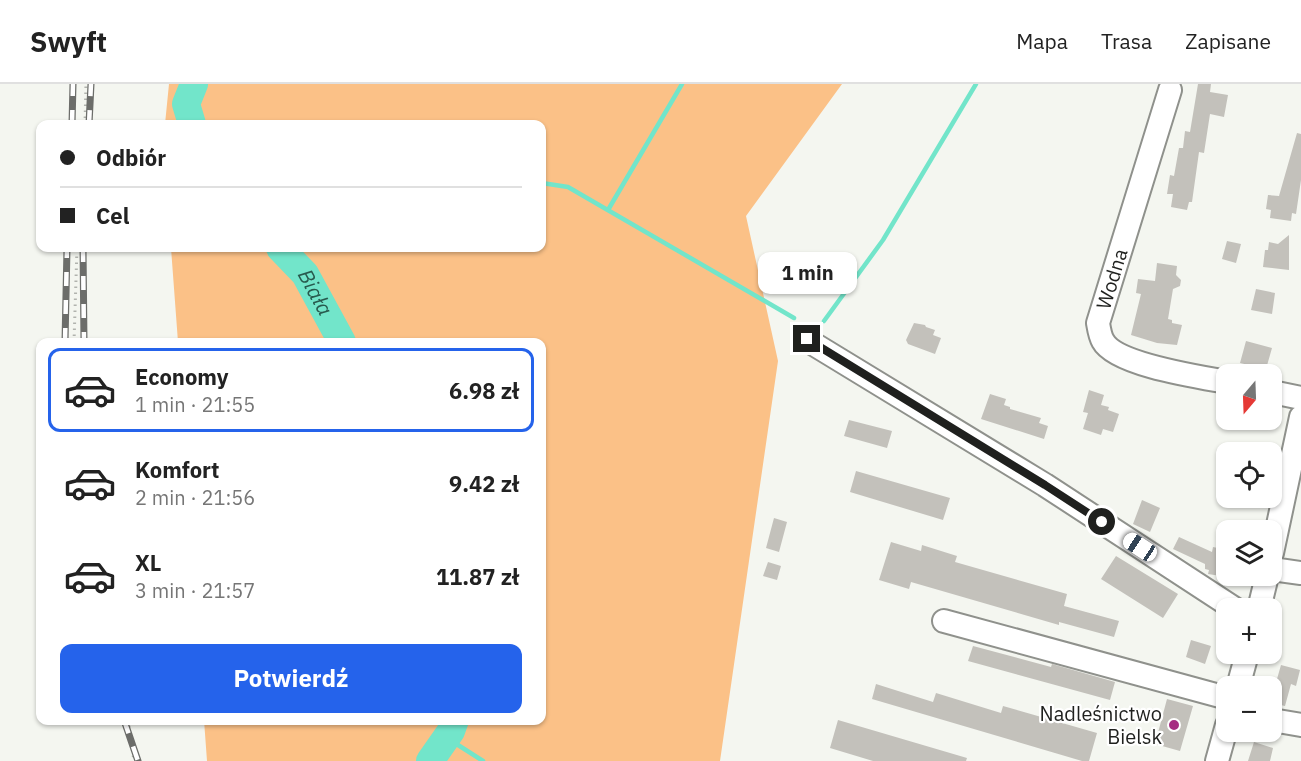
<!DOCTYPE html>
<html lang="pl">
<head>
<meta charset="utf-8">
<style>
	body { margin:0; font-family:"IBM Plex Sans",sans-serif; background:#f2f2f2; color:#222; height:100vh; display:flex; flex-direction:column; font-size:22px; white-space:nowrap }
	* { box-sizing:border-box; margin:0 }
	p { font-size:20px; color:#767676 }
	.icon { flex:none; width:33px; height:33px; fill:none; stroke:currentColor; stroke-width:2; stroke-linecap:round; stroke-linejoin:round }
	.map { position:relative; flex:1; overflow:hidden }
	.drawer { position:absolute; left:36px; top:254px; width:510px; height:387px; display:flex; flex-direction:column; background:#fff; border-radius:12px; box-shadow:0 2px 4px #0004 }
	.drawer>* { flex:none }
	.top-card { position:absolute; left:36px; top:36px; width:510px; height:132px; border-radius:12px; box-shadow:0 2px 4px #0004; display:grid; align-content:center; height:132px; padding:0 24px; background:#fff }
	.needle { width:39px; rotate:199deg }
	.fabs { position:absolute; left:1216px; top:280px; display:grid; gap:12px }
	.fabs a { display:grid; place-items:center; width:66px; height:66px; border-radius:12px; background:#fff; box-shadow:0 2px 4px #0004; font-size:30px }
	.end { position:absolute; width:27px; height:27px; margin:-14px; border:8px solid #1f201e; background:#fff; box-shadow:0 0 0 3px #fff }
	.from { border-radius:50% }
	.bubble { position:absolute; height:42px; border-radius:12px; background:#fff; box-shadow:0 2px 4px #0004; font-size:20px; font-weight:700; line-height:42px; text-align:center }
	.car { position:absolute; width:18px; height:36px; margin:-18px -9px; border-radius:8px; box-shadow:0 0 4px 2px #0007; background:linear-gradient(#fff 24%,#345 0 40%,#fff 0 76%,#345 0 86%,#fff 0) }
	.top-card b { display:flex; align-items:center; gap:21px; height:57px; font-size:22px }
	.top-card b+b { border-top:2px solid #e0e0e0 }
	.top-card i { width:15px; height:15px; background:#222 }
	ul { padding:10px 0 0; list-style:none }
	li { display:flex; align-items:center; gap:18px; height:84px; margin:0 12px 9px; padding:0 12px; border:3px solid transparent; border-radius:12px }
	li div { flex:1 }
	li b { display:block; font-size:22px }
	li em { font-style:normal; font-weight:700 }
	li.active { border-color:#2563eb }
	li>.icon { width:54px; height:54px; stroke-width:1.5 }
	.primary-button { display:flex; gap:12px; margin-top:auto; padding:12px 24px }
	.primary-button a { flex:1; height:69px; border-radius:12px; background:#2563eb; color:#fff; font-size:24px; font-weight:700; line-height:69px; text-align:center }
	header { display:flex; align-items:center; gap:36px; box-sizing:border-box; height:84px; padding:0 30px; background:#fff; border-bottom:2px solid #e0e0e0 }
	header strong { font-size:28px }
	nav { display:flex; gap:33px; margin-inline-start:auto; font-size:21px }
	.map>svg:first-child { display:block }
	.green { fill:#fbc187 }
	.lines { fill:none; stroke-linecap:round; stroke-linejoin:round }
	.stream { stroke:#72e5ca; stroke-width:4.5 }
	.river { stroke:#72e5ca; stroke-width:28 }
	.building { fill:#c3c1bb }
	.minor-casing { stroke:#8f918c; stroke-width:26 }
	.path { stroke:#b1b3ae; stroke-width:3; stroke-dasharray:1.5 4.5; stroke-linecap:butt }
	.minor { stroke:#fff; stroke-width:22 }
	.rail-casing { stroke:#6c6d6a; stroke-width:7 }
	.rail { stroke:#fff; stroke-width:4.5; stroke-dasharray:14; stroke-linecap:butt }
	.route { stroke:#1f201e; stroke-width:8 }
	.poi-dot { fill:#a62c81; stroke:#fff; stroke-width:2 }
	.labels { text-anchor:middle; stroke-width:4.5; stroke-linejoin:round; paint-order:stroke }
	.street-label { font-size:20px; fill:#1f201e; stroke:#fff }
	.poi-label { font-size:20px; fill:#1f201e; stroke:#fff; text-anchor:end }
	.water-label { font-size:21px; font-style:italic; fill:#285a4e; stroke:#fff }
</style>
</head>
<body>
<header>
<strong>Swyft</strong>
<nav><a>Mapa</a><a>Trasa</a><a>Zapisane</a></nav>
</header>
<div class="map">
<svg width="1301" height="677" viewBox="0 0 1301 677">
	<rect width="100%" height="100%" fill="#f4f6f0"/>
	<path class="green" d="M 169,0 L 842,0 L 746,132 L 778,277 L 720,677 L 207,677 L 204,636 L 542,636 L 542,258 L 178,258 L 171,164 L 542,164 L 542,40 L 165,40 Z"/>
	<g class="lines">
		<path class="stream" d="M 542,99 L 568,103 L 794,234
			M 608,126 L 682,0
			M 824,237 L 883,156 L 976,0
			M 447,654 L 483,677"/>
		<g class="river">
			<path d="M 192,40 L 186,20 L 194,0"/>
			<path id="s1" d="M 280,164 L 305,190 L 342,258"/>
			<path d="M 430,677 L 451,647 L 455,636"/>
		</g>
	</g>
	<path class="building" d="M 1198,0 L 1211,0 L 1210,8 L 1228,11 L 1224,33 L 1210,30 L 1204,69 L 1199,68 L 1192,118 L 1189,118 L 1187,126 L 1171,123 L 1173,110 L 1167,110 L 1170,91 L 1174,92 L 1179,64 L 1183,64 L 1185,47 L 1190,48 Z
		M 1297,49 L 1301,50 L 1301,96 L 1296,130 L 1292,129 L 1291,137 L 1270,134 L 1271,126 L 1266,125 L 1268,111 L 1279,112 Z
		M 1289,151 L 1289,186 L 1263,183 L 1265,166 L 1268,166 L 1269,158 L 1278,160 Z
		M 1227,157 L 1241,160 L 1236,179 L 1222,175 Z
		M 797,178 L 820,191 L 810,207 L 800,202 L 798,206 L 785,199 Z
		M 1157,179 L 1177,182 L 1176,191 L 1181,196 L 1180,202 L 1173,205 L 1168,235 L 1172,236 L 1172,239 L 1182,241 L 1177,261 L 1157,259 L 1131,251 L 1141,210 L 1136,209 L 1138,195 L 1155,197 Z
		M 1256,205 L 1275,209 L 1272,230 L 1251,226 Z
		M 914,239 L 925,241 L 926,243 L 935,246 L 933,251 L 941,254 L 935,270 L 908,260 L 906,256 Z
		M 1246,257 L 1272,264 L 1266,285 L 1240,279 Z
		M 1089,306 L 1104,311 L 1101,321 L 1109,323 L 1108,326 L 1119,330 L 1113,348 L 1103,345 L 1101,351 L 1083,345 L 1088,329 L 1083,328 Z
		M 990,310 L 1006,315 L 1004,321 L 1010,323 L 1010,325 L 1041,334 L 1039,339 L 1048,342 L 1044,355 L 981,335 Z
		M 849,336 L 892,347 L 887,364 L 844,352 Z
		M 856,387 L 950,414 L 943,436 L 850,408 Z
		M 1142,416 L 1160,424 L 1150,448 L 1133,440 Z
		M 774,434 L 787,438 L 779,468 L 766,464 Z
		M 1179,453 L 1212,468 L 1213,463 L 1227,466 L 1227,493 L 1208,490 L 1209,486 L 1205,485 L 1205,480 L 1173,465 Z
		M 891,458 L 921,467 L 922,461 L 957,472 L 955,478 L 1067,510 L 1064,522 L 1119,537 L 1114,553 L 1059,538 L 1059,541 L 911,498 L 909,505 L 879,496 Z
		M 1116,472 L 1178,510 L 1163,534 L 1101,495 Z
		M 768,478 L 781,482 L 777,496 L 763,492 Z
		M 1191,556 L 1211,562 L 1205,580 L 1186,573 Z
		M 973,562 L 1051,583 L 1052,580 L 1115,598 L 1110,616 L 968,577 Z
		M 1281,581 L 1300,586 L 1296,602 L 1291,600 L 1285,622 L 1272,619 L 1272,601 L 1275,602 Z
		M 876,600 L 933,618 L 936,609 L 1001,629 L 1003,622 L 1097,649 L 1089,677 L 1082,677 L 872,615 Z
		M 1167,615 L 1193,622 L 1180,667 L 1155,660 Z
		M 838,636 L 967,674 L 966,677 L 873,677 L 830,664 Z
		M 1254,658 L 1273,664 L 1270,677 L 1248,677 Z"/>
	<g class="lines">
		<defs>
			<path id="minor" d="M 1170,6 L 1098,239 C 1099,245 1100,252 1103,257 C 1116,281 1200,293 1227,298
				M 807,256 L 1045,401 L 1235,525
				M 1272,308 L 1301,314
				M 1272,469 L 1301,333
				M 1272,485 L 1301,489
				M 1259,525 L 1267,492
				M 944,537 L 1227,614
				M 1238,603 L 1247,570
				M 1272,636 L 1301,641
				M 1217,677 L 1227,641"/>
		</defs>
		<use href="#minor" class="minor-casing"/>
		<path class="path" d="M 85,40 L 86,0
			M 74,258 L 77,164
			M 128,636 L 134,677"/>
		<use href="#minor" class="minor"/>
		<defs>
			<path id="rail" d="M 72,40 L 73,0
				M 89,40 L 91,0
				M 83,164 L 84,258
				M 65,258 L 67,164
				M 124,636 L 138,677"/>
		</defs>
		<use href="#rail" class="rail-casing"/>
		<use href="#rail" class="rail"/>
	</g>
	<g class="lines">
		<path class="route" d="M 807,255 L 1045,401 L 1102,438"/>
	</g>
	<circle class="poi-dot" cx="1174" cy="641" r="6"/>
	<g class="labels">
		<g class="street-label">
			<text transform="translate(1112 195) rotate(-73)" y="7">Wodna</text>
		</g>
		<g class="poi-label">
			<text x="1162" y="637">Nadleśnictwo<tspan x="1162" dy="23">Bielsk</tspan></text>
		</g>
		<g class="water-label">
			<text dy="7" stroke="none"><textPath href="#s1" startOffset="57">Biała</textPath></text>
		</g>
	</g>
</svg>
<div class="fabs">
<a><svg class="needle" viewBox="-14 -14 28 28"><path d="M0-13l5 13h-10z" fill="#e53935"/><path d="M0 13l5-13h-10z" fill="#767676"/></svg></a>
<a><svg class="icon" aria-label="locate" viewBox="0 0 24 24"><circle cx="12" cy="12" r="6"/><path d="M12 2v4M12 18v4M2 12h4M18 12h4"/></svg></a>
<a><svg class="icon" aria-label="layers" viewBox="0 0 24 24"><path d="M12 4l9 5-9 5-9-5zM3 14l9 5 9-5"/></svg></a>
<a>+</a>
<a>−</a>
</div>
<i class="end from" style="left:1102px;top:438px"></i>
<i class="end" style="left:807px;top:255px"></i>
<div class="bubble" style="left:758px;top:168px;width:99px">1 min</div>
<i class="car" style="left:1140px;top:463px;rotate:303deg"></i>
<div class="top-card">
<b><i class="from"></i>Odbiór</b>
<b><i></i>Cel</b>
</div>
<section class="drawer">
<ul>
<li class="active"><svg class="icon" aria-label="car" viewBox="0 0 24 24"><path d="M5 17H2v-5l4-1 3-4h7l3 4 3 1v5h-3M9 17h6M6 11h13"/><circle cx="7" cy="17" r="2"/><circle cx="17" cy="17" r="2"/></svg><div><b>Economy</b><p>1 min · 21:55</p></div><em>6.98 zł</em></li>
<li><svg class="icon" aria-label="car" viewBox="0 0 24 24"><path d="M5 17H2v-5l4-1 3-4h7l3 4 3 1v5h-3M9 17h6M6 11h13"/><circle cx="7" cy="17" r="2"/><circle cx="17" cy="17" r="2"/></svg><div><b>Komfort</b><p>2 min · 21:56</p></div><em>9.42 zł</em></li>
<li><svg class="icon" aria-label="car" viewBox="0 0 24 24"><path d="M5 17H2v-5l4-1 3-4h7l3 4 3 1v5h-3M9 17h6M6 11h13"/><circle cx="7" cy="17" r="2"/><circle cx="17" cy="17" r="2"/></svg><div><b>XL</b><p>3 min · 21:57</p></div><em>11.87 zł</em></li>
</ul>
<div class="primary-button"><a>Potwierdź</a></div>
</section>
</div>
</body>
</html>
